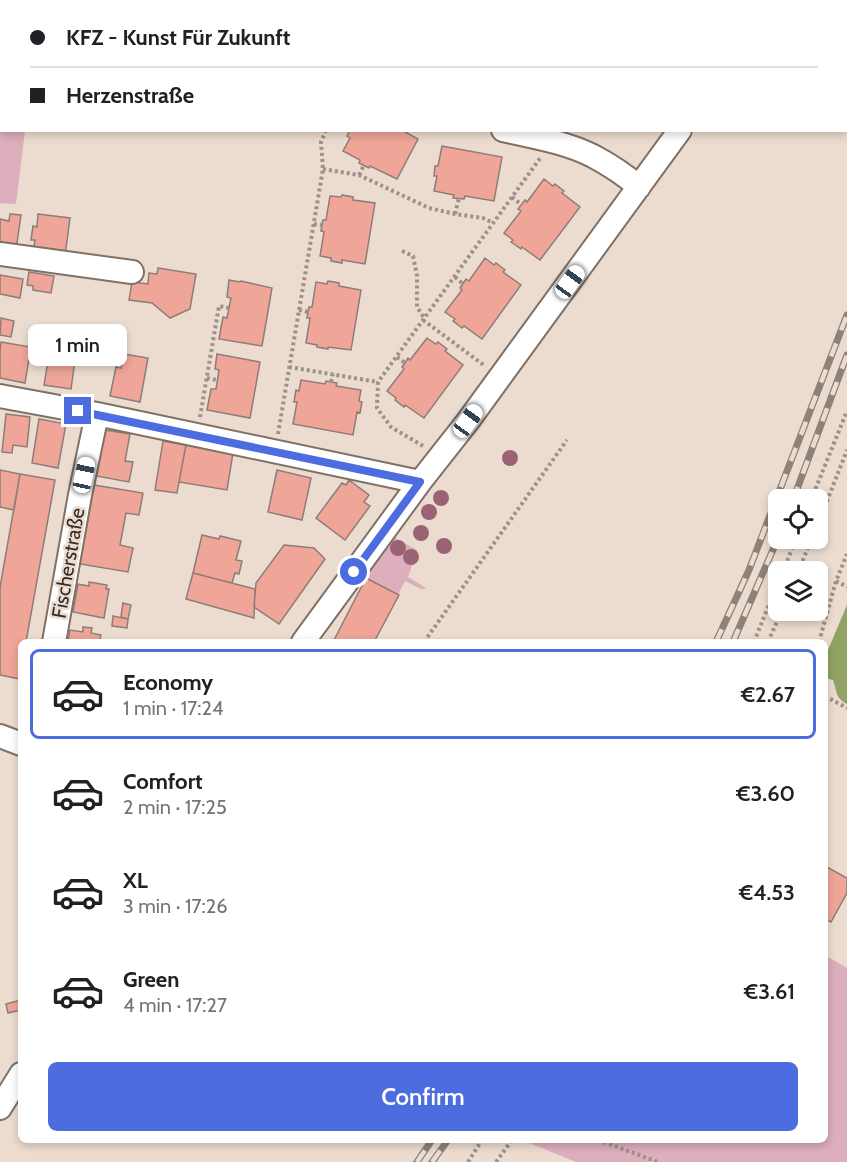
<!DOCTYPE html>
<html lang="en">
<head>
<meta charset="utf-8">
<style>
	body { margin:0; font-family:Cabin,sans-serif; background:#f6f6f6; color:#202124; height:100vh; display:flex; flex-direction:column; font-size:22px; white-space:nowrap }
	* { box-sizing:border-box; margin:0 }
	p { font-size:20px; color:#757577 }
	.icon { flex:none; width:33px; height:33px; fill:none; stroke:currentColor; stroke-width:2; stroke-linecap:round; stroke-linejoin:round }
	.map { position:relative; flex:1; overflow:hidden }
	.details { position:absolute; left:18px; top:639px; width:810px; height:504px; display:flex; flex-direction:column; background:#fff; border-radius:9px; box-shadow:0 3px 9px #0003 }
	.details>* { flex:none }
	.banner { position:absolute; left:0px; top:0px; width:848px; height:132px; box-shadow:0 3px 9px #0003; display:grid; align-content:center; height:132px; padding:0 30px; background:#fff }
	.fabs { position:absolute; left:768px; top:489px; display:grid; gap:12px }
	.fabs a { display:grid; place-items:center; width:60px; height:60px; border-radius:9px; background:#fff; box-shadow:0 3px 9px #0003; font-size:30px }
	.end { position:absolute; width:27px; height:27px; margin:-14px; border:8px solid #4c6ce0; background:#fff; box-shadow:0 0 0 3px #fff }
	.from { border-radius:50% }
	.bubble { position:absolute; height:42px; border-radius:9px; background:#fff; box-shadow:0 3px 9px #0003; font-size:20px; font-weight:600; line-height:42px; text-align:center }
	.car { position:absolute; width:18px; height:36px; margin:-18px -9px; border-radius:8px; box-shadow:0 0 4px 2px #0007; background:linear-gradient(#fff 24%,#345 0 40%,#fff 0 76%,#345 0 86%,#fff 0) }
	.banner b { display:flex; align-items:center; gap:21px; height:57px; font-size:22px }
	.banner b+b { border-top:2px solid #e0e0e0 }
	.banner i { width:15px; height:15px; background:#202124 }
	ul { padding:10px 0 0; list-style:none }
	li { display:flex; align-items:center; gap:18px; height:90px; margin:0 12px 9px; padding:0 18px; border:3px solid transparent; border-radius:9px }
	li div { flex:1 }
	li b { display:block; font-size:22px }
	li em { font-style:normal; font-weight:600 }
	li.on { border-color:#4c6ce0 }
	li>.icon { width:54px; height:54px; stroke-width:1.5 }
	.primary-button { display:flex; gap:12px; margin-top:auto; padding:12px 30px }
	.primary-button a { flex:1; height:69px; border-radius:9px; background:#4c6ce0; color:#fff; font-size:24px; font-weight:600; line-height:69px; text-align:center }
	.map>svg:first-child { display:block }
	.green { fill:#ddaebb }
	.water { fill:#91a362 }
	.building { fill:#efa598; stroke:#8e7c78; stroke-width:1.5 }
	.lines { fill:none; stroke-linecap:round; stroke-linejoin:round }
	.minor-casing { stroke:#7f7166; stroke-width:26 }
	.path { stroke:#9d9188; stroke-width:4; stroke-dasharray:3 3; stroke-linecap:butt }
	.minor { stroke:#fff; stroke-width:22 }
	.rail-casing { stroke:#8d827a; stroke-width:7 }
	.rail { stroke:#ecdcd0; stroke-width:4.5; stroke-dasharray:14; stroke-linecap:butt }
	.tree { fill:#9a6375 }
	.route { stroke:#4c6ce0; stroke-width:8 }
	.labels { text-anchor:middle; stroke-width:5; stroke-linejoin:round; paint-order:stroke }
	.street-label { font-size:20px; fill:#322c27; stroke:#ecdcd0 }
</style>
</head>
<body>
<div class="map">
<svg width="847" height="1162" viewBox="0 0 847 1162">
	<rect width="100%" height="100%" fill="#ecdcd0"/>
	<path class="green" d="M 0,85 L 2,85 L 2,130 L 25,131 L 16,204 L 0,203 Z
		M 392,536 L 417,550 L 408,577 L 426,588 L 424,589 L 421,589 L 405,581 L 398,595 L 362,576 Z
		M 825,955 L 847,968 L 847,1162 L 576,1162 L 522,1140 L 825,1140 Z"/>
	<path class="water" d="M 847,605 L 847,704 C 835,698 837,691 833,680 L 825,678 L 825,657 Z"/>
	<path class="building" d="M 421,0 L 486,0 L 486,2 L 420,2 Z
		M 2,15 L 2,77 L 0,77 L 0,18 Z
		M 350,130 L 402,130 L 418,139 L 397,179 L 370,166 L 369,168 L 359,163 L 360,160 L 343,151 L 350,138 L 347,136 Z
		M 442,146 L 502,157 L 494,201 L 465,196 L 464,199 L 453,198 L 454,195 L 434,191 L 437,176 L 434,176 L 435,166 L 438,166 Z
		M 544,179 L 553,186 L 555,184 L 564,191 L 562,193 L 580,207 L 540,260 L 522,247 L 521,249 L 511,242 L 513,240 L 504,233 L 521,211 L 518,209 L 525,200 L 527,202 Z
		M 342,195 L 353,197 L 353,200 L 375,203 L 365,264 L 342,260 L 342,263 L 331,261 L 331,258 L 320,256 L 324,232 L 321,231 L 322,225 L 323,220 L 326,220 L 330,196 L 341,197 Z
		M 10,214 L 21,215 L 16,250 L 0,248 L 0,219 L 9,221 Z
		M 38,214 L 70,218 L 65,256 L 33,253 L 35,240 L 31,240 L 33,226 L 37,227 Z
		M 485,258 L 494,265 L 496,263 L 505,270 L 503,272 L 521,285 L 482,339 L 464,326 L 462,328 L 453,321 L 455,319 L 445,312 L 462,290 L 460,288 L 466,279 L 469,281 Z
		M 158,268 L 196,274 L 190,309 L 170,318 L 152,303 L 129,300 L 132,282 L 148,284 L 149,273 L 157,274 Z
		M 29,272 L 54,276 L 51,293 L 33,290 L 33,286 L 27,285 Z
		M 0,275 L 23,279 L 20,298 L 0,294 Z
		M 229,280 L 240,282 L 241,281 L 272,288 L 262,346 L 219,339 L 223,317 L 227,318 L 231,298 L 227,297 Z
		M 328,281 L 339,283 L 339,286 L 361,290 L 351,350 L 328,347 L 328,349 L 317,347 L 317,345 L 306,343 L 310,318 L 307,318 L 308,312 L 309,307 L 312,307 L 316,282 L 327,284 Z
		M 1,318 L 14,321 L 11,337 L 0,335 Z
		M 427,338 L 436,344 L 438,342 L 447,349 L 445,351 L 463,365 L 424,418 L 405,405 L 404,407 L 395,400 L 396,398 L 387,391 L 404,369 L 402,367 L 405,363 L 408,358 L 410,360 Z
		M 1,342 L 31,347 L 25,383 L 0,378 L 0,351 Z
		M 124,354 L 148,358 L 140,402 L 110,396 L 116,367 L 121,368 Z
		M 217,354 L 260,362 L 250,418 L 207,410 L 211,389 L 216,389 L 219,370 L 215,369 Z
		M 49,355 L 75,360 L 71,389 L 44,385 Z
		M 301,380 L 325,384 L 326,381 L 337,383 L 336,386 L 361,390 L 359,401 L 362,402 L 360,413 L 357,412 L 353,435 L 293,424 L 297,402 L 294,402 L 296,390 L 299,391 Z
		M 6,414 L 30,417 L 27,447 L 13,445 L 12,453 L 2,452 Z
		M 39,419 L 66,424 L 58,468 L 32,463 Z
		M 105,430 L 130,434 L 125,461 L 133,462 L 129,482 L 96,476 Z
		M 163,441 L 186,445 L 177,493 L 155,490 Z
		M 186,445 L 233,453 L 227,490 L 179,482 Z
		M 0,470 L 20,474 L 14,510 L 0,507 Z
		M 277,470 L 311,478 L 302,520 L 268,512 Z
		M 20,474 L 55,480 L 26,642 L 21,642 L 21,671 L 20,679 L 0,675 L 0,587 Z
		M 349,480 L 369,495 L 364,502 L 370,506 L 345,540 L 316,518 L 342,483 L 346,485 Z
		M 94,485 L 143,493 L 139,515 L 126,513 L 120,545 L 133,548 L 128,572 L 80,564 Z
		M 202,535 L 219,539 L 220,536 L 241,541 L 236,560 L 242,561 L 239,574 L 235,573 L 232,583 L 193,573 Z
		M 284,545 L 314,548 L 325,559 L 279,624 L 254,607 L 256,583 Z
		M 193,573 L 255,589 L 254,618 L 186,599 Z
		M 366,578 L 399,595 L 374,642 L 333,642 Z
		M 89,582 L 107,585 L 106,589 L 109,589 L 104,618 L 73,612 L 78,584 L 89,586 Z
		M 123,603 L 131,605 L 128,619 L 121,617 Z
		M 113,616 L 128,619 L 127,628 L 112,626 Z
		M 83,627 L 92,628 L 91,633 L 101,635 L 99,642 L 68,642 L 70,630 L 83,632 Z
		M 825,866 L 847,878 L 847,893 L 831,922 L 825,919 Z
		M 21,1000 L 21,1010 L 8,1013 L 6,1004 Z"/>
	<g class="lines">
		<defs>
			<path id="minor" d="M 288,0 L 289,2
				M 763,2 L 764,0
				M 503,130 C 533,137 565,142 593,156 C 610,165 625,175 639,187
				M 0,254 L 132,272
				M 0,396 L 97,414 L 420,482
				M 54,642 L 80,495 L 97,414
				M 303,642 L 420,482 L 468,421 L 680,130
				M 0,736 L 21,744
				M 0,1108 L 21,1074"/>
		</defs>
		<use href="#minor" class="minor-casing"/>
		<path class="path" d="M 546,2 L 547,0
			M 323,169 L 359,175 L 429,208 L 455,214 L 483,218 L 493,223
			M 359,175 L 364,165
			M 512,197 L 522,205
			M 455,214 L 459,198
			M 314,224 L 322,225
			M 402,251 L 413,256 L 417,275 L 417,307 L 424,318
			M 455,277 L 463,284
			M 299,310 L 308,312
			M 423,320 L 485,366
			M 397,357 L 405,363
			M 289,367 L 378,382
			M 207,378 L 217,380
			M 331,382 L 333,374
			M 200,417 L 219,306 L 229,308
			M 278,434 L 323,169 L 321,142 L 326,130
			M 423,446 L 391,427 L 377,408 L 378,382 L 541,157
			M 811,500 L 847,411
			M 818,524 L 847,450
			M 783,572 L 796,538
			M 798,572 L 812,538
			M 836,581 L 847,587
			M 424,642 L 567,440
			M 754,642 L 778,582
			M 768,642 L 782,610
			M 819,642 L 836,581 L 847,554
			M 825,696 L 847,708
			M 598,1140 L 658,1162
			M 468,1162 L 482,1140
			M 496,1162 L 512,1140"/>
		<use href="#minor" class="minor"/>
		<defs>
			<path id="rail" d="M 793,500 L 847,355
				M 716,642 L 749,570 L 847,315
				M 733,642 L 778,538
				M 417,1162 L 432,1140
				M 432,1162 L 448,1140"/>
		</defs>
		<use href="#rail" class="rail-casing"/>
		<use href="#rail" class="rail"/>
	</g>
	<g class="tree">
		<circle cx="510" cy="458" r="8"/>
		<circle cx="441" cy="498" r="8"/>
		<circle cx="429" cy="512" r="8"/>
		<circle cx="421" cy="533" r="8"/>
		<circle cx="444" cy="546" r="8"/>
		<circle cx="398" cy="548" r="8"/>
		<circle cx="411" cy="557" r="8"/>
	</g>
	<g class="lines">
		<path class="route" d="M 78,411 L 420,482 L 354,572"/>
	</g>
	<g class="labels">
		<g class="street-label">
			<text transform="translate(68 563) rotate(-80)" y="7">Fischerstraße</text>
		</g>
	</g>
</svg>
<div class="fabs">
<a><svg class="icon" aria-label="locate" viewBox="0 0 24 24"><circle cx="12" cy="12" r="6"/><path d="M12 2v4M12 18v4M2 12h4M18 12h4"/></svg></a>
<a><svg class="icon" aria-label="layers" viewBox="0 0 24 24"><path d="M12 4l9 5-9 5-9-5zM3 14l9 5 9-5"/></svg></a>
</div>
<i class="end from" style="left:354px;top:572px"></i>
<i class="end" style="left:78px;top:411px"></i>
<div class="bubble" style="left:28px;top:324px;width:99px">1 min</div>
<i class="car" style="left:570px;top:282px;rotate:36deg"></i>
<i class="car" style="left:468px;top:421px;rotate:36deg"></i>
<i class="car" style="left:84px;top:475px;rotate:12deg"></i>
<div class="banner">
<b><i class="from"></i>KFZ - Kunst Für Zukunft</b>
<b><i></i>Herzenstraße</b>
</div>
<section class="details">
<ul>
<li class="on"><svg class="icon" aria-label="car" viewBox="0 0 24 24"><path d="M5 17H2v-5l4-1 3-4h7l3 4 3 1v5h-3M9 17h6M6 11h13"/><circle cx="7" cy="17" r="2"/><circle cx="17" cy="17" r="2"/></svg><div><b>Economy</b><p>1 min · 17:24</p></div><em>€2.67</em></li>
<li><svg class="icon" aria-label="car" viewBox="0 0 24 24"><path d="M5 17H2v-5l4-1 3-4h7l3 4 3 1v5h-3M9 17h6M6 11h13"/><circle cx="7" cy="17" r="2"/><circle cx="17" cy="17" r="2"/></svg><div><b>Comfort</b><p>2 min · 17:25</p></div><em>€3.60</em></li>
<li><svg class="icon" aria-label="car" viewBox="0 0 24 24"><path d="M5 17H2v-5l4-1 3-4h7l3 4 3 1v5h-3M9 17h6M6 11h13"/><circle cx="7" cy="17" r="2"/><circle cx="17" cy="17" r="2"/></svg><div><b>XL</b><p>3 min · 17:26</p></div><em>€4.53</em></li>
<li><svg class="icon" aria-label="car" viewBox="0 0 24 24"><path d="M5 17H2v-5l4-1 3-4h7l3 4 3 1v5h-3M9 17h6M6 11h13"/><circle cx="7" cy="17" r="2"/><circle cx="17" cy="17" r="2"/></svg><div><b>Green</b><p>4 min · 17:27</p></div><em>€3.61</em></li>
</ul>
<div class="primary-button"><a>Confirm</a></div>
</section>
</div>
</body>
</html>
